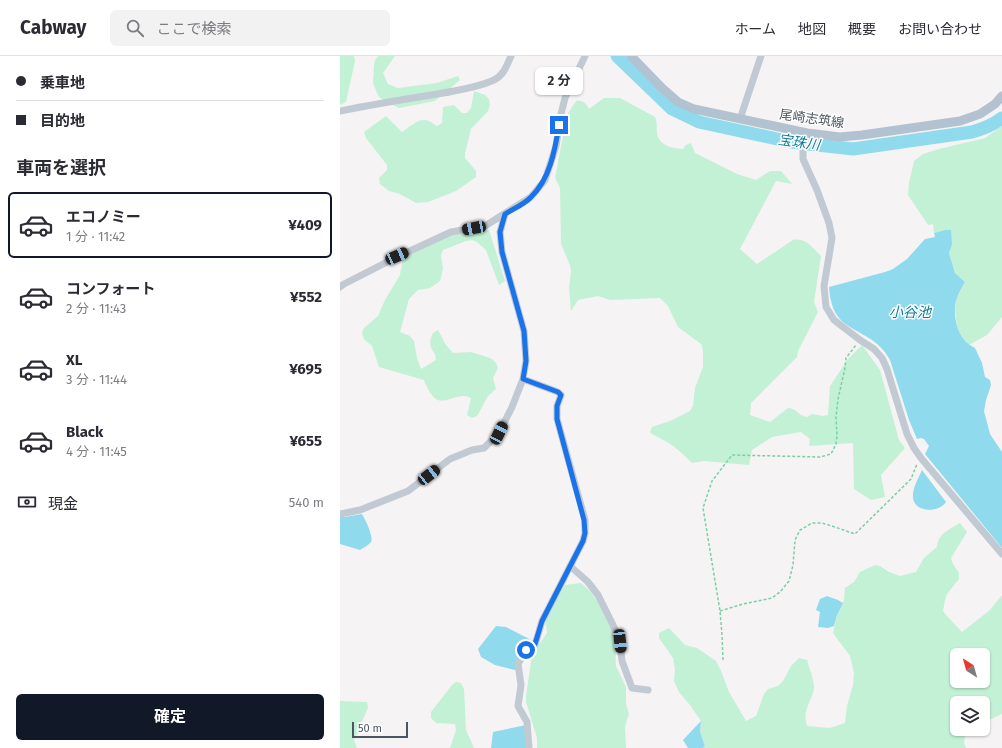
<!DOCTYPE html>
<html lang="ja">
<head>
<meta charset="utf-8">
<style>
	body { margin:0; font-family:"Fira Sans","Noto Sans JP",sans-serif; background:#f2f2f3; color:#2b2b33; height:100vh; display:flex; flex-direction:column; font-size:15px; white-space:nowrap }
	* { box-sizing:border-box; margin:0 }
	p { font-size:13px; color:#7c7c81 }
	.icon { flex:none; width:22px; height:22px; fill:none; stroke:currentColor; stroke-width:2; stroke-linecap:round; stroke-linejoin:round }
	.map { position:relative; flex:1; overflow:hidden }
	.drawer { display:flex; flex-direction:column; background:#fff; width:340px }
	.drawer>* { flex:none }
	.guide { display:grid; align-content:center; height:88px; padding:0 16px; background:#fff }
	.needle { width:26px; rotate:323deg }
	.buttons { position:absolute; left:610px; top:592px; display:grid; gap:8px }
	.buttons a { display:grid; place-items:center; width:40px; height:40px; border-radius:6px; background:#fff; box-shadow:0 1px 3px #0004; font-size:20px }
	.scale { position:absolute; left:12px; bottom:10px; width:56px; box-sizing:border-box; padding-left:4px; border:2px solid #4a5661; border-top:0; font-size:11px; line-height:14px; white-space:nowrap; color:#4a5661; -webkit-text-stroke:3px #fff; paint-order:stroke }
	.end { position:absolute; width:18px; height:18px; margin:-9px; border:5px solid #1a73e8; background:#fff; box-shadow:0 0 0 2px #fff }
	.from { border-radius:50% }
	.bubble { position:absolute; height:28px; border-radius:6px; background:#fff; box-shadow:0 1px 3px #0004; font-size:13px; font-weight:700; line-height:28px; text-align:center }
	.car { position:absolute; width:12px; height:24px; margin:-12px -6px; border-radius:5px; box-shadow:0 0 3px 1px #0007; background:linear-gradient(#222 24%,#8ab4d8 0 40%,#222 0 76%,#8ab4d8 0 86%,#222 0) }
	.guide b { display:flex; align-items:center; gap:14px; height:38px; font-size:15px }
	.guide b+b { border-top:1px solid #e1e1e2 }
	.guide i { width:10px; height:10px; background:#2b2b33 }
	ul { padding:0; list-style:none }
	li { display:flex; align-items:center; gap:12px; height:66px; margin:0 8px 6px; padding:0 8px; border:2px solid transparent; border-radius:6px }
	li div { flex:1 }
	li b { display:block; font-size:15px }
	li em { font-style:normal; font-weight:700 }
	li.current { border-color:#111827 }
	li>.icon { width:36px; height:36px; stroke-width:1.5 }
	h2 { padding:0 16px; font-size:18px; line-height:48px }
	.pay { display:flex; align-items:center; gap:10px; height:44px; padding:0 16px; font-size:15px }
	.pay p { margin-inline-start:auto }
	.action { display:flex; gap:8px; margin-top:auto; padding:8px 16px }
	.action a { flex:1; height:46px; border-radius:6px; background:#111827; color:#fff; font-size:16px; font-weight:700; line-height:46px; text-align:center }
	header { display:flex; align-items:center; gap:24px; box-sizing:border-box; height:56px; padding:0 20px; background:#fff; border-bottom:1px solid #e1e1e2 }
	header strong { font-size:19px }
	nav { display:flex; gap:22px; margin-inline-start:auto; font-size:14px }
	.search { width:280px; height:36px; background:#f2f2f3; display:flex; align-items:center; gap:10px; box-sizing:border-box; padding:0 14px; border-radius:6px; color:#7c7c81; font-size:15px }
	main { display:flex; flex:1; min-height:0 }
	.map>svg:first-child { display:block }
	.green { fill:#c3f1d5; fill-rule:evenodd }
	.water { fill:#90daee }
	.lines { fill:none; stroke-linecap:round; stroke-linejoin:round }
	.river { stroke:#90daee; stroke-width:13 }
	.path { stroke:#7ad0a6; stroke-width:1.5; stroke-dasharray:3 2; stroke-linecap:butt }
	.minor { stroke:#c1cad2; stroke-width:7 }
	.major { stroke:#b3c2d1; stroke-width:9 }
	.route { stroke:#1a73e8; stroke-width:5 }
	.labels { text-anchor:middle; stroke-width:3; stroke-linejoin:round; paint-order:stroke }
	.street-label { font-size:13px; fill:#4a5661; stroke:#fff }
	.water-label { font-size:14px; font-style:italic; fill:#0c7c9b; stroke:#fff }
</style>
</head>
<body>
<header>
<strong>Cabway</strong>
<div class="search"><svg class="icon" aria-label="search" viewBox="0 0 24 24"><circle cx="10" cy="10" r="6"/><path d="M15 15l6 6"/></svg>ここで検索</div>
<nav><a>ホーム</a><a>地図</a><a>概要</a><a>お問い合わせ</a></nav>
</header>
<main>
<section class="drawer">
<div class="guide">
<b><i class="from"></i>乗車地</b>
<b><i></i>目的地</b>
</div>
<h2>車両を選択</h2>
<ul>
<li class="current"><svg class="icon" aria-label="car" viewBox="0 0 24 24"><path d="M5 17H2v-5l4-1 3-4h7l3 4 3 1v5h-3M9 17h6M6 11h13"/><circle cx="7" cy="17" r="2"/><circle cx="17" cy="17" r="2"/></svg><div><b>エコノミー</b><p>1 分 · 11:42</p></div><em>¥409</em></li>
<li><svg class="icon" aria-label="car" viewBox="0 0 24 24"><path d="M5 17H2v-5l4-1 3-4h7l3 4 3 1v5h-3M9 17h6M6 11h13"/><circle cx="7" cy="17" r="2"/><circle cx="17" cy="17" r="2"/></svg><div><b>コンフォート</b><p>2 分 · 11:43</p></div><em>¥552</em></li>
<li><svg class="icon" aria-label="car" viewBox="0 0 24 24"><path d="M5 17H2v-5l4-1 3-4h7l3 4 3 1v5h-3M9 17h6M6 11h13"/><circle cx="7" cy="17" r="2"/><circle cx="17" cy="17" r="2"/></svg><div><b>XL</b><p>3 分 · 11:44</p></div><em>¥695</em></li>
<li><svg class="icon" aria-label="car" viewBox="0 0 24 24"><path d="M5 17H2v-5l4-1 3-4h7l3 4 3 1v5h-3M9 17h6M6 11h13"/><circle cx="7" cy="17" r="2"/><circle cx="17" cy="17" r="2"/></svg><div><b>Black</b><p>4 分 · 11:45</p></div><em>¥655</em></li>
</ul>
<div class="pay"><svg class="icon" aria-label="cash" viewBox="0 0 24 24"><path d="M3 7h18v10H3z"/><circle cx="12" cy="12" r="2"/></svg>現金<p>540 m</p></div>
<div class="action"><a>確定</a></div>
</section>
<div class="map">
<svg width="662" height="692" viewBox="0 0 662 692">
	<rect width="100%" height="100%" fill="#f5f3f3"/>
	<path class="green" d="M 0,0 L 14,0 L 15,5 L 6,46 L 0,49 Z
		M 38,0 L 55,0 L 43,17 L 48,28 L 58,32 L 97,27 L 118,20 L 120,24 L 95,45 L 59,52 L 40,42 L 37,37 L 33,27 L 34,9 L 35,4 Z
		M 134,35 L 145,39 L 149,43 L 150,49 L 148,55 L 131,73 L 125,97 L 125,102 L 136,115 L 136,121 L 116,135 L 88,146 L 76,147 L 60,138 L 49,135 L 40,128 L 39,122 L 47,114 L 47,109 L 26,82 L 24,76 L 46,60 L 62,76 C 70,71 79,61 89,65 C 92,66 94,69 97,70 L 102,67 L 103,51 L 114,49 L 122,57 L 127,57 L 131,52 Z
		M 264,42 L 280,42 L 315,61 C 318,68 316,71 317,77 C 319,90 332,92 343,93 L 346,89 L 351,87 L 355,97 L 397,118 L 416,124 L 430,115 L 441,115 L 452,128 L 436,125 L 400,193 L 417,208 L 453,184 C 465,181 473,192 481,200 L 474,246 L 478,256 L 458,295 L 457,301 L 411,347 L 410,359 L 430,366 L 448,352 C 458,353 457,359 467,361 L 472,358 L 483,360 L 488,359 L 490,330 L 508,303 L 522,289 L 540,314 L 559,384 L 565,392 L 541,419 L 545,441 L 531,444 L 514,433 L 513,387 L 469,390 L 470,383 L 461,376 L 432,381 L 412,394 L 409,409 L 364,405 L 352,407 C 344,399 337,392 327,386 C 321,382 315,381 310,376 L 312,371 L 330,365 L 350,355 L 353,350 L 355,332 L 363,311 L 363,294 L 361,288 L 338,271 L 328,250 L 320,242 L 270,244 L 258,240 L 238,244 L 231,255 L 229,232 L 231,215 L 230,209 L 221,188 L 220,132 L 215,122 L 227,59 L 236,45 C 243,44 246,47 249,53 Z
		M 662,70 L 662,261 L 647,279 L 629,289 L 623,282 L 617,273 L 615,252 L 617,242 L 625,226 L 615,217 L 609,197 L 612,189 L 605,174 L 594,177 L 593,168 L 588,169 L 568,139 L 569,127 L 574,105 L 583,98 L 599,93 L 645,82 Z
		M 149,174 L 165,225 L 159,229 L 146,194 L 137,186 L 132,184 L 126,185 L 103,194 L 101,199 L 103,213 L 100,225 L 90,232 L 78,234 L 69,243 L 60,276 L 70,280 L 74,285 L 77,302 L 81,313 L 96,304 L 95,298 C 89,291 89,285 93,277 L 98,274 L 106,289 L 113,297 L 131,296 L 147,301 L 152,303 L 156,307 L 158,312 L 153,322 L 156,333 L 148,340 L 137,360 L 132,362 L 127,359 L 131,342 C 129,341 127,340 125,340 C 116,339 103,348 96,343 C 91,340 86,330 84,324 L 39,311 L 32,290 L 24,283 L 22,277 L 24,272 L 38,260 L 45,244 L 60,219 L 63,202 L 110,179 Z
		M 620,467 L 627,476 L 611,502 L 613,508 L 619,517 L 619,523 L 607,538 L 605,544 L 603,555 L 606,559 L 622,576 L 650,554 L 662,539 L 662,658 L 643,667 L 643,647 L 617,647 L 617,673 L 634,673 L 625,680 L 624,687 L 626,692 L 363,692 L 365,690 L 360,676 L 361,665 L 350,649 L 339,636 L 334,625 L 335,613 L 333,602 L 319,582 L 319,577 L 329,572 L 345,589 L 357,592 L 376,605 L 381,615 L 389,636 L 406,665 L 416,660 L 424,638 L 428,633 L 438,630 L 443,625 L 451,610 L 459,602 L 467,604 C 469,612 475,625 474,633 C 471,647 462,653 467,670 L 490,672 L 505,667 L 507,650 L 513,629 L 514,617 L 510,600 L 493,577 L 497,559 L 504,544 L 505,532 L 514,526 L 520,516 L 535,509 L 540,510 L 549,516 L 560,520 L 576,516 L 584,502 L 597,491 C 598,477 609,474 620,467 ZM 617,599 L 643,599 L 643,625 L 617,625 Z
		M 241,527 L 250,535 L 263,553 L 272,576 L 275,586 L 276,610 L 286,631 L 286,648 L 289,658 L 285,670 L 286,692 L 197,692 L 197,682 L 186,646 L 186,640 L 192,599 L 207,577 L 205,562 L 225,529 Z
		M 116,626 L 121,627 L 124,633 L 126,674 L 134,692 L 110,692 L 116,674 L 115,668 L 96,667 L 91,662 L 91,656 L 112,629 Z
		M 0,645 L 27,646 L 28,652 L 14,684 L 17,692 L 0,692 Z"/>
	<path class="water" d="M 605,174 L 611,174 L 612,189 L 609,197 L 615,217 L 625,226 C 621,233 615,243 615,252 C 614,268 620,285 635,292 L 642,307 L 645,321 L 650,324 L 651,329 L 646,344 L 644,355 L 650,378 L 662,396 L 662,492 L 585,398 L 589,390 L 584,383 L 581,382 L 577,383 L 569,364 L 550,304 C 539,284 525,281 507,269 C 494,261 490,246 489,231 L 545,216 L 553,213 L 567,203 L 585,183 L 595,181 L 594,177 Z
		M 582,414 L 606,446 C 599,457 575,457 573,442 C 572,433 578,423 582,414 Z
		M 22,458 C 25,463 34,481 31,486 C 29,489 23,492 20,494 L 0,488 L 0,461 L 5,461 Z
		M 487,540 L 498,544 L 503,547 L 497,559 L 494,570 L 488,572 L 478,571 L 480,556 L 476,554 L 480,543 Z
		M 156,570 L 166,571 L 195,586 L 186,593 L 175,614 L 155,609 L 141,601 L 138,593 Z
		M 361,665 L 360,676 L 365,690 L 363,692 L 348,692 L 343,684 Z
		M 186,669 L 187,692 L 151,692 L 153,676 Z"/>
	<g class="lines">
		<path class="river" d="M 277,0 L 332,53 L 359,66 L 451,86 L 513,93 L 632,76 C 643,73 653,69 662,62"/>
		<path class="path" d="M 380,555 L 403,548 L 432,542 L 440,536 L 449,525 L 453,509 L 455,484 L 460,474 L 472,467 L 482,467 L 495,471 L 515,478 L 571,423 L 577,408
			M 383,604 L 382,579 L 380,555 L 363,452 L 372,425 L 392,399 L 480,401 L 491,398 L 496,388 L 497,380 L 496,361 L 498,343 L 505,312 L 506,302 L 516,289"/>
		<path class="minor" d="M 0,55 C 30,49 60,44 91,39 C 109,36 137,32 154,24 C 164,19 167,9 171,0
			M 400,63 L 421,0
			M 467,77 L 463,94 L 463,103 L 477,134 L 489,167 L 492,182 L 484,230 L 486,251 L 494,264 L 520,284 L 534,293 L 542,302 L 547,313 L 567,378 L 574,392 L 581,402 L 662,498
			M 0,231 L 4,228 L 57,201 L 111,176 L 145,170 L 191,141 L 205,124 L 216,90 L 221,58 L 225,42 L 245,0
			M 183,323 L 218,336 L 221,339 L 217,350 L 217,363 L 245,464 L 245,477 L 243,485 L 202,565 L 195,589 L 186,594 L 178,608 L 181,629 L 178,650 L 187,666 L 189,692
			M 0,458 L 20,454 L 68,435 L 110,403 L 132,394 L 144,392 L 159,377 L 172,351 L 183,323 L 186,305 L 184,275 L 162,196 L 160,176 L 165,158
			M 230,510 L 248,526 L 258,539 L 272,567 L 280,585 L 282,605 L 292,632 L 308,634"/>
		<path class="major" d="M 291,0 L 323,33 L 338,46 L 354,53 L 467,77 L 500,81 L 522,79 L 620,65 L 640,58 L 655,48 L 662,40"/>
	</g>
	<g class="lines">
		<path class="route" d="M 186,594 L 195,588 L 202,565 L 243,485 L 245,477 L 244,464 L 217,363 L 217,350 L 221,339 L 218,336 L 183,323 L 186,305 L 184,275 L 162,196 L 160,176 L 165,158 C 173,153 185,148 191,141 C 210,123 215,94 219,69"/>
	</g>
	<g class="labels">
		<g class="street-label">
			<text transform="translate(472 62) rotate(8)" y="5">尾崎志筑線</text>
		</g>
		<g class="water-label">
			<text transform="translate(459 86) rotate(8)" y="5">宝珠川</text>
			<text x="570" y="261">小谷池</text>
		</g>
	</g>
</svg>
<div class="buttons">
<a><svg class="needle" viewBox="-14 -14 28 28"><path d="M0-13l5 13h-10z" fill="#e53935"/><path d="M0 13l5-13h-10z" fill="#7c7c81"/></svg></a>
<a><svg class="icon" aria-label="layers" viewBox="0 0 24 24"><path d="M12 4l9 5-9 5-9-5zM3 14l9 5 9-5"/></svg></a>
</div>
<div class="scale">50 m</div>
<i class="end from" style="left:186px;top:594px"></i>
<i class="end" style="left:219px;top:69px"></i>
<div class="bubble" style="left:195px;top:11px;width:48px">2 分</div>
<i class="car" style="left:134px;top:172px;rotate:259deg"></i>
<i class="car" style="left:57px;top:200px;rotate:66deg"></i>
<i class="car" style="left:159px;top:377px;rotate:26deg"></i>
<i class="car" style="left:89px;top:419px;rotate:52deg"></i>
<i class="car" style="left:280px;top:585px;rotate:174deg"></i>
</div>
</main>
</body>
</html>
